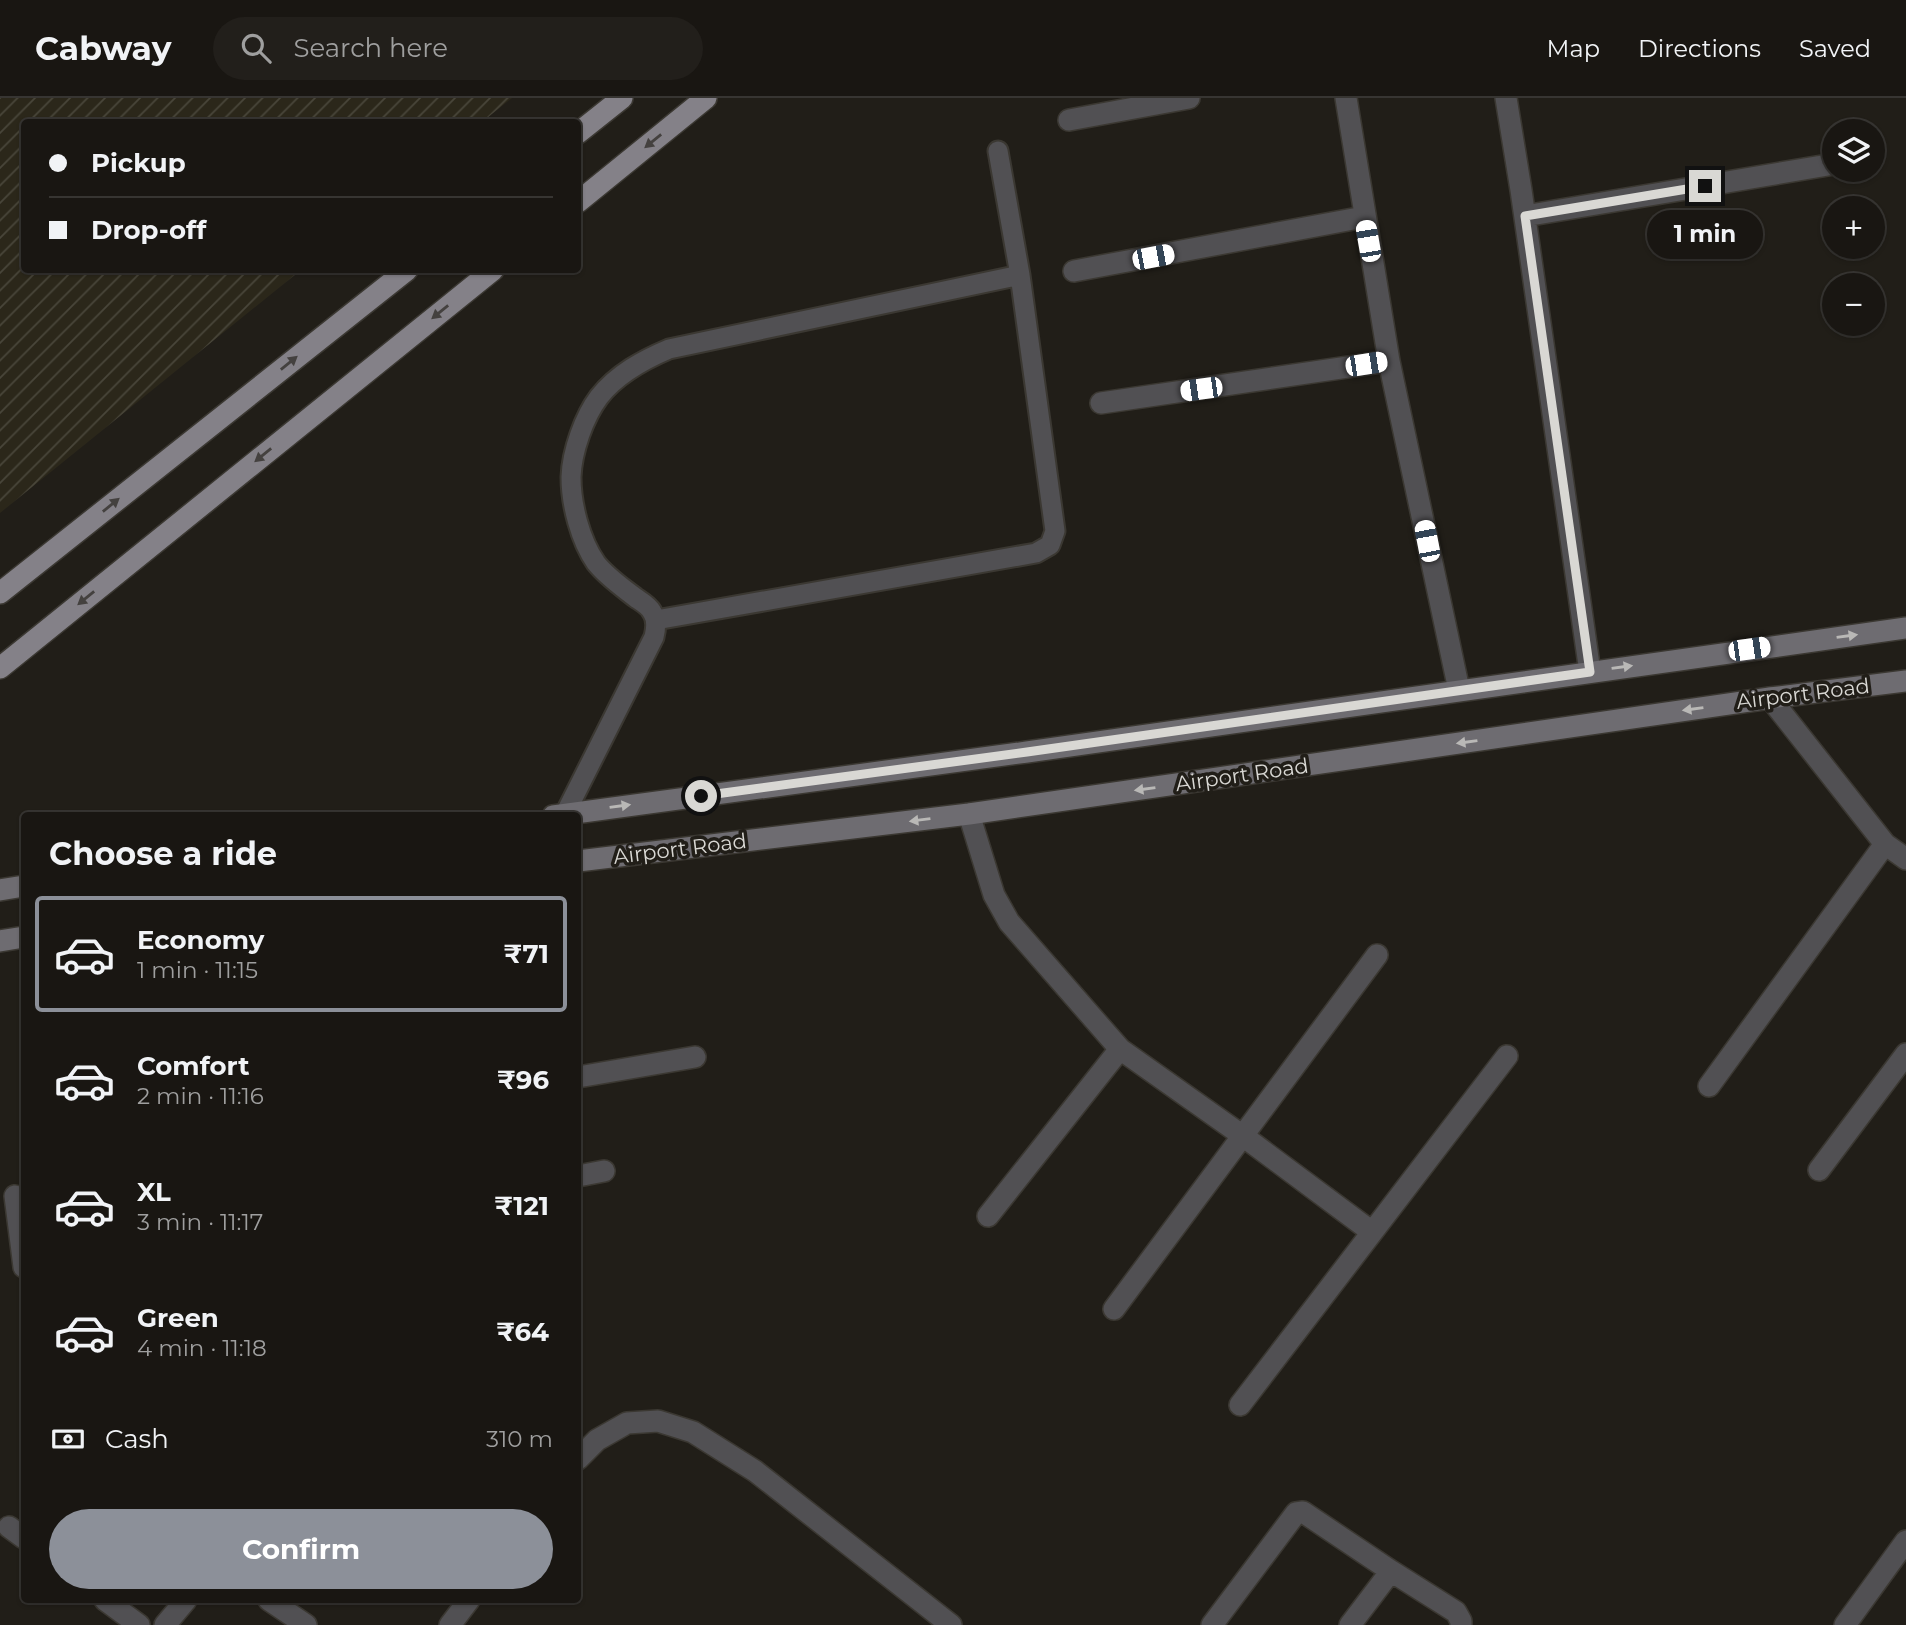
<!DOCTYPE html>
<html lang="en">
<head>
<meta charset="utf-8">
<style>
	body { margin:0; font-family:Montserrat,sans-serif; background:#221f1b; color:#f1f3f6; height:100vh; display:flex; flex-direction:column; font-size:26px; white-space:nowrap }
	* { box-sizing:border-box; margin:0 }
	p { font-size:23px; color:#9f9f9f }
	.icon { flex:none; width:38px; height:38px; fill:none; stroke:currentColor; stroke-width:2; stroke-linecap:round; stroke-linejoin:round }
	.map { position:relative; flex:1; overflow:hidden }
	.sheet { position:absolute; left:21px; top:714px; width:560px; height:791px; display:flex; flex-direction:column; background:#191612; border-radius:7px; box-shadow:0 2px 5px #0004,0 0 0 2px #373532 }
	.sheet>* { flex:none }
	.top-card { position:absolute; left:21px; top:21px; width:560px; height:154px; border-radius:7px; box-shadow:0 2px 5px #0004,0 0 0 2px #373532; display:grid; align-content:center; height:154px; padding:0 28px; background:#191612 }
	.tools { position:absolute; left:1822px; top:21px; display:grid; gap:14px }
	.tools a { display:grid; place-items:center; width:63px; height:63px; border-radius:50%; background:#191612; box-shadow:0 2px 5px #0004,0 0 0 2px #373532; font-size:35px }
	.end { position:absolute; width:32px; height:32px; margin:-16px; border:9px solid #d9d8d4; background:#111; box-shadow:0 0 0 4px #111 }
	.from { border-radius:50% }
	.bubble { position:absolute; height:49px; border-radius:24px; background:#191612; box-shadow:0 2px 5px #0004,0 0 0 2px #373532; font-size:23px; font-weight:700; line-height:49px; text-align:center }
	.car { position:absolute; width:21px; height:42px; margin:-21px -10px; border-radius:9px; box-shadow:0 0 5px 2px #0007; background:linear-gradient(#fff 24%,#345 0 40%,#fff 0 76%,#345 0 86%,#fff 0) }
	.top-card b { display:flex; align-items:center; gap:24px; height:66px; font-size:26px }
	.top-card b+b { border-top:2px solid #373532 }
	.top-card i { width:18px; height:18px; background:#f1f3f6 }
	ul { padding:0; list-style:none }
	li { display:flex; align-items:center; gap:21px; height:116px; margin:0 14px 10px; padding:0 14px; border:4px solid transparent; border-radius:7px }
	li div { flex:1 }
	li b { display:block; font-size:26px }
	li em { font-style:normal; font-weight:700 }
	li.active { border-color:#8c9099 }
	li>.icon { width:63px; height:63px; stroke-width:1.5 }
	h2 { padding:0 28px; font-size:32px; line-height:84px }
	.pay { display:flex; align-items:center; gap:18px; height:77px; padding:0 28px; font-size:26px }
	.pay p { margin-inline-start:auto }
	.primary-button { display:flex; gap:14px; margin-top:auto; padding:14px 28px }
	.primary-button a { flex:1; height:80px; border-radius:42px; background:#8c9099; color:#fff; font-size:28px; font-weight:700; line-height:80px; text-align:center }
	header { display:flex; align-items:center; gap:42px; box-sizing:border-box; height:98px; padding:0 35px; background:#191612; border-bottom:2px solid #373532 }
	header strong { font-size:33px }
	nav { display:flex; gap:38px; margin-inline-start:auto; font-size:24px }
	.search { width:490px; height:63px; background:#221f1b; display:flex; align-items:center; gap:18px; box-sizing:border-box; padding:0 24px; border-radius:38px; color:#9f9f9f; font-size:26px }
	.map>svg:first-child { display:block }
	.industrial { fill:url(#industrial-furrows) }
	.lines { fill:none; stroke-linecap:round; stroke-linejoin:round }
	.lane-casing { stroke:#3b3832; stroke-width:23 }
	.street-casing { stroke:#3b3832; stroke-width:24 }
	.secondary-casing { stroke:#3b3832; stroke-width:24 }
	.primary-casing { stroke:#3b3832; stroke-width:24 }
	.lane { stroke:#515053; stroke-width:19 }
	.street { stroke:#515053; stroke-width:21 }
	.secondary { stroke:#6e6c71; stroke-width:21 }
	.primary { stroke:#848188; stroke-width:21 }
	.oneway { fill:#44413f }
	.oneway2 { fill:#b9b8b6 }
	.route { stroke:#d9d8d4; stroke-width:9 }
	.labels { text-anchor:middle; stroke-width:7; stroke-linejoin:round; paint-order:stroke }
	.street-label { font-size:21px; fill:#d9d8d4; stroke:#211e18 }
</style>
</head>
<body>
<header>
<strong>Cabway</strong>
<div class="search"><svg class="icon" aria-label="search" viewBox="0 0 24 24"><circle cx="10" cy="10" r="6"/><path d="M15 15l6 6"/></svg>Search here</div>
<nav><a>Map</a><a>Directions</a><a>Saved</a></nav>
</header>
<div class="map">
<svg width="1906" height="1527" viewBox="0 0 1906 1527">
	<defs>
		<pattern id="industrial-furrows" width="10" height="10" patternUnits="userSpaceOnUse" patternTransform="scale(1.75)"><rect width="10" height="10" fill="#2b271a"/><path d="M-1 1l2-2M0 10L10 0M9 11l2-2" fill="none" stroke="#49463a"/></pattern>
	</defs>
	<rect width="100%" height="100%" fill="#211e18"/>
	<path class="industrial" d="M 0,0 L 512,0 L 482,24 L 24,24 L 24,172 L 301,172 L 0,415 Z"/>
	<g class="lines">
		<defs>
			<path id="lane" d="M 656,522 L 1036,455 L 1050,447 L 1055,433 L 1020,177 L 998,53
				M 565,716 L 654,539 C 656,531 657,521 652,514 C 649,508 642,504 636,500 C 622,489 607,479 596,465 C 580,442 571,406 571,379 C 572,353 584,319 599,299 C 617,276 643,262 669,251 L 1020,177"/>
			<path id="street" d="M 1346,0 L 1389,263 L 1459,592
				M 1506,0 L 1521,92 L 1590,574
				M 1069,22 L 1189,0
				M 1525,118 L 1834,66
				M 1074,173 L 1364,119
				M 1101,305 L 1389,263
				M 1770,600 L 1885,746 L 1906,761
				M 969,716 L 994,797 L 1009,824 L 1120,951 L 1243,1038 L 1372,1134
				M 578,979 L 695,959
				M 1709,988 L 1885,746
				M 1819,1072 L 1906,956
				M 578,1078 L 604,1073
				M 15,1098 L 24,1169
				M 988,1118 L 1120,951
				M 1114,1211 L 1377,857
				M 1240,1307 L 1507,958
				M 578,1361 L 597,1342 L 627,1325 L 658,1323 L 693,1334 L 755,1373 L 951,1527
				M 9,1429 L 24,1440
				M 105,1502 L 139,1527
				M 269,1502 L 306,1527
				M 165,1527 L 186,1502
				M 450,1527 L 469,1502
				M 1212,1527 L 1296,1415 L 1303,1414 L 1391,1473
				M 1350,1527 L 1391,1473 L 1456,1514 L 1461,1523 L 1461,1527
				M 1845,1527 L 1906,1443"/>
			<path id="secondary" d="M 553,718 L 1027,654 L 1906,530
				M 578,763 L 969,716 L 1770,600 L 1906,583
				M 0,792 L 24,788
				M 0,843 L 24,839"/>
			<path id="primary" d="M 578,35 L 622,0
				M 578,104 L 706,0
				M 0,495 L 407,172
				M 0,570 L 493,172"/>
		</defs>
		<use href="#lane" class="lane-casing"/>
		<use href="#street" class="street-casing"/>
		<use href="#secondary" class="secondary-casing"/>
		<use href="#primary" class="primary-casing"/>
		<use href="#lane" class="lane"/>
		<use href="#street" class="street"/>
		<use href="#secondary" class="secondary"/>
		<use href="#primary" class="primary"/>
	</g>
	<defs><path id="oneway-solid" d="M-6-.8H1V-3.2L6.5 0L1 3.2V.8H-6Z" transform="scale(1.75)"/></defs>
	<g class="oneway">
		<use href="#oneway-solid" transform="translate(653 43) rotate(141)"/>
		<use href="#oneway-solid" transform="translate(440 214) rotate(141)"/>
		<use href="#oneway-solid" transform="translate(289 265) rotate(-39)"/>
		<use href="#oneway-solid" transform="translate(263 357) rotate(141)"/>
		<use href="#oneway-solid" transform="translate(111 407) rotate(-39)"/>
		<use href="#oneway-solid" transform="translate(86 500) rotate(141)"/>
	</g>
	<g class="oneway2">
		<use href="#oneway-solid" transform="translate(1847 538) rotate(-8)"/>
		<use href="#oneway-solid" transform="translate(1622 569) rotate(-8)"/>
		<use href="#oneway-solid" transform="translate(1693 611) rotate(172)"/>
		<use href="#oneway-solid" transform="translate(1467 644) rotate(172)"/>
		<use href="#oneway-solid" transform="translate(1145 691) rotate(172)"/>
		<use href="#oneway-solid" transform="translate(620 708) rotate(-8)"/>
		<use href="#oneway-solid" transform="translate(920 722) rotate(173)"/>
	</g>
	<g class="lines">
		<path class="route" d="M 701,698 L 1027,654 L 1590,574 L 1525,118 L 1705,88"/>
	</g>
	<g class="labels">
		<g class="street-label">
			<text transform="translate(1803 596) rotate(-7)" y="7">Airport Road</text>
			<text transform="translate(1242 677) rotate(-8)" y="7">Airport Road</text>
			<text transform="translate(680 751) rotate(-7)" y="7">Airport Road</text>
		</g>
	</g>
</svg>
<div class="tools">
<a><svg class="icon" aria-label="layers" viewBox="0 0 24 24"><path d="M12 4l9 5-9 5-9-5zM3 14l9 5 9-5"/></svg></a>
<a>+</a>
<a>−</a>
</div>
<i class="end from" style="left:701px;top:698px"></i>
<i class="end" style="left:1705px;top:88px"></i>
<div class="bubble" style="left:1647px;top:112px;width:116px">1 min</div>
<i class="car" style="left:1368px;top:143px;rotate:350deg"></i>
<i class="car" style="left:1153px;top:159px;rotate:79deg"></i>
<i class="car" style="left:1366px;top:266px;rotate:81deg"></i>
<i class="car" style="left:1201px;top:291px;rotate:262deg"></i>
<i class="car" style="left:1427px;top:443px;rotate:349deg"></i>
<i class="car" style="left:1749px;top:551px;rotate:82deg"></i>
<div class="top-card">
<b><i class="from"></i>Pickup</b>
<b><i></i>Drop-off</b>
</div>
<section class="sheet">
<h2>Choose a ride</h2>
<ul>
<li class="active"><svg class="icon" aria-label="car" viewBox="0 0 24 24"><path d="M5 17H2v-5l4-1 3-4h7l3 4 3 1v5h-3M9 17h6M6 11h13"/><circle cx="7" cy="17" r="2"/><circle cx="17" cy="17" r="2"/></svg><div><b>Economy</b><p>1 min · 11:15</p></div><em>₹71</em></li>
<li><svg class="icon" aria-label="car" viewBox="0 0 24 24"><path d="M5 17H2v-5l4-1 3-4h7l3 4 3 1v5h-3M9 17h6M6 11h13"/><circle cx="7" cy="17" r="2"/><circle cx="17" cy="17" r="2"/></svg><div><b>Comfort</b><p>2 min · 11:16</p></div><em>₹96</em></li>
<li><svg class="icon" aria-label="car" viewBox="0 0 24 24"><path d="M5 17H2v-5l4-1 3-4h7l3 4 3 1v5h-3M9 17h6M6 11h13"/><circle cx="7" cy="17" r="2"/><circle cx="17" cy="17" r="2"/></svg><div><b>XL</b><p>3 min · 11:17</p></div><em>₹121</em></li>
<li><svg class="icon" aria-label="car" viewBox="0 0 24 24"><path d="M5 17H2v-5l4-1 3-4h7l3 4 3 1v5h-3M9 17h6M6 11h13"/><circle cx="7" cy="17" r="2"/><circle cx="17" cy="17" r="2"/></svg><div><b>Green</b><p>4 min · 11:18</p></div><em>₹64</em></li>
</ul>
<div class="pay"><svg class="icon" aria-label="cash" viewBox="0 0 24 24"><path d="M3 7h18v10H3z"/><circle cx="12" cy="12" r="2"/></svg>Cash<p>310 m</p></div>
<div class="primary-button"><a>Confirm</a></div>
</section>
</div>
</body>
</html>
